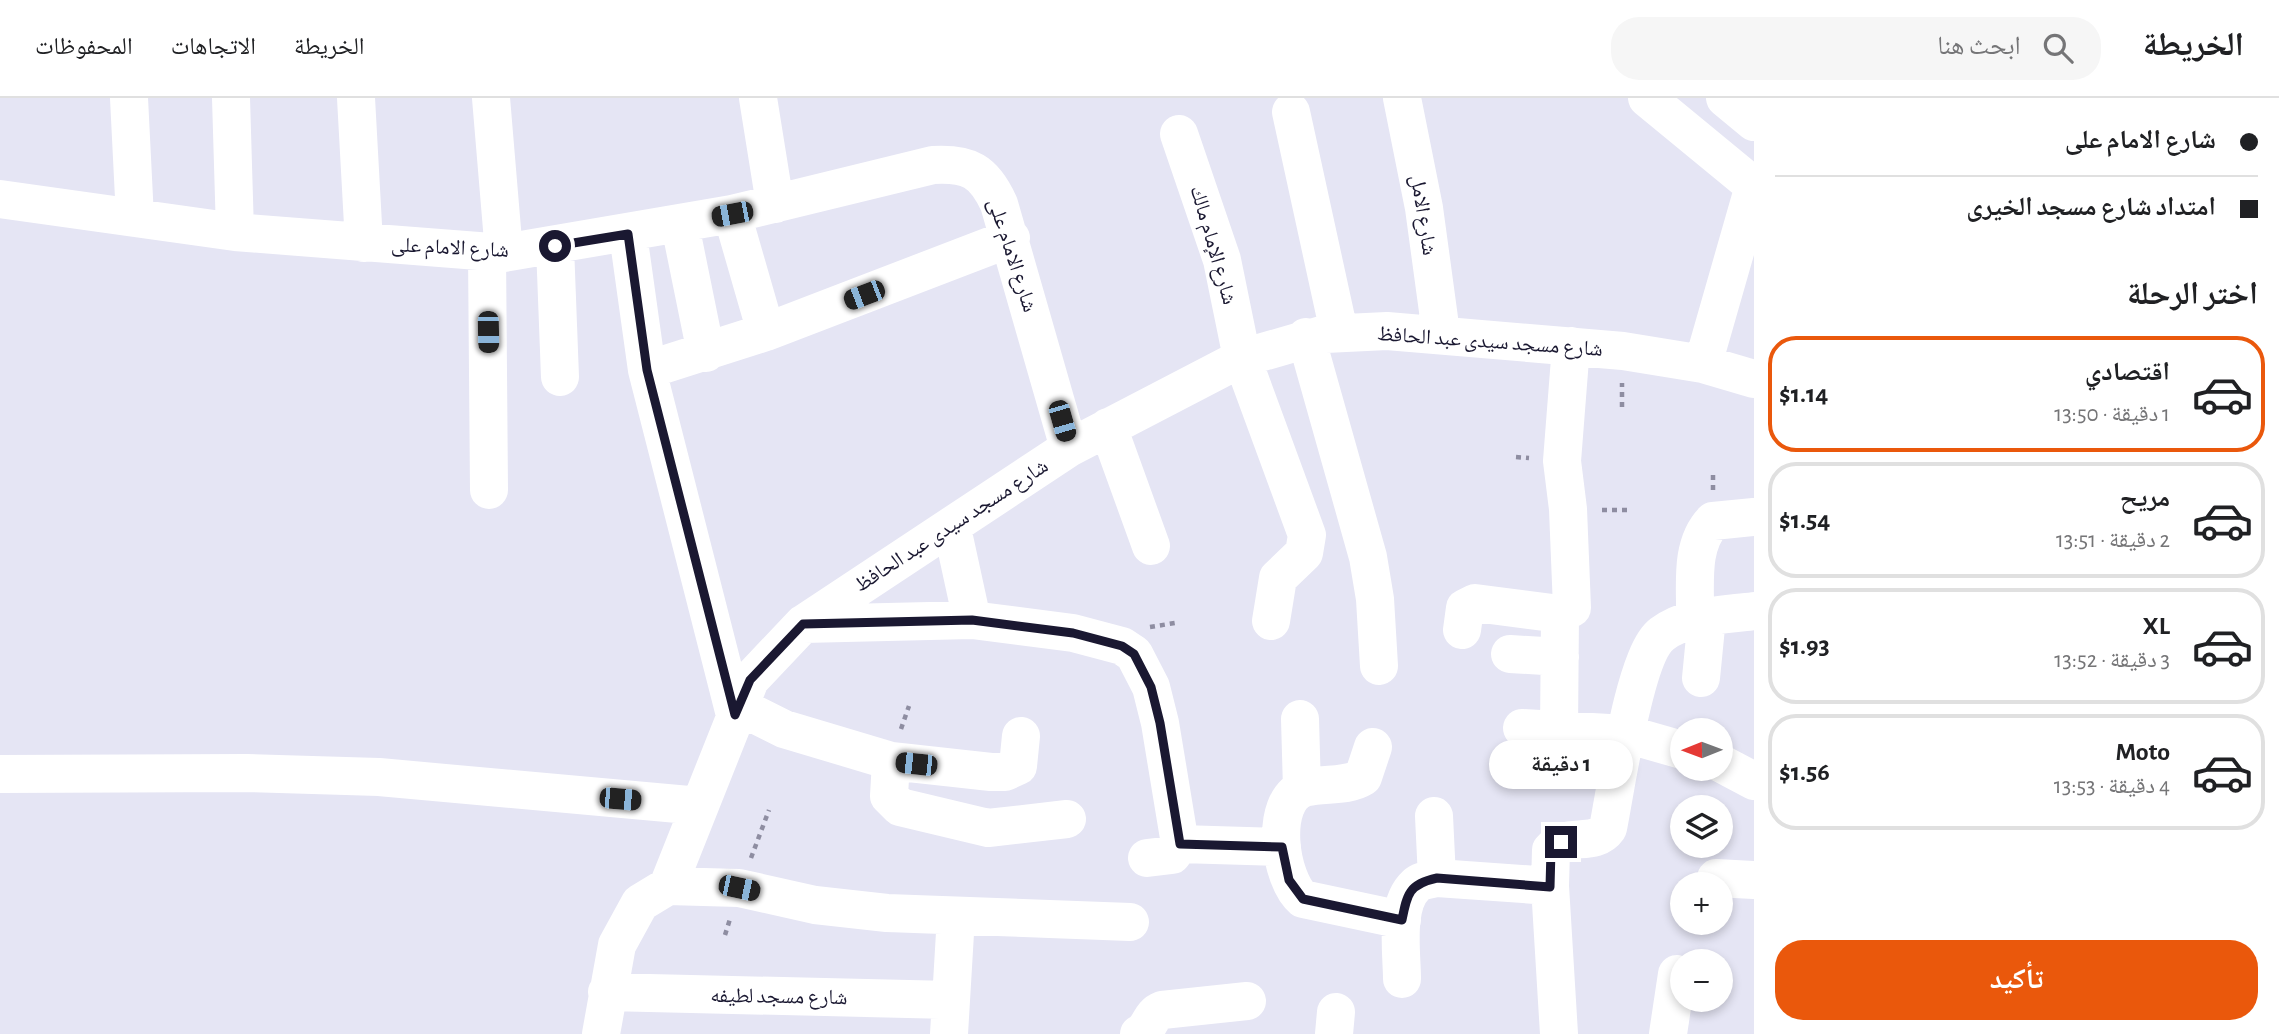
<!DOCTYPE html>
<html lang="ar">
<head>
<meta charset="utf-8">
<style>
	body { margin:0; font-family:"Alegreya Sans","Noto Naskh Arabic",sans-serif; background:#f6f6f6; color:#202124; direction:rtl; height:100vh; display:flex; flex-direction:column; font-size:26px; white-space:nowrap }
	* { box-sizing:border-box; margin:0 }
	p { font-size:23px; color:#757577 }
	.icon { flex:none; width:38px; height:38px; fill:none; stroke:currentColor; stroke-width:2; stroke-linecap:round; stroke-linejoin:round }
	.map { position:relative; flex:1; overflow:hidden; direction:ltr }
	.side { display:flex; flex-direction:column; background:#fff; width:525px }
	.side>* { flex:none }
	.banner { display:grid; align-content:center; height:154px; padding:0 21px; background:#fff }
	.needle { width:46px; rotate:269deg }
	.tools { position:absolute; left:1670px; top:620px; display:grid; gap:14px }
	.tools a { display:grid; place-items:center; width:63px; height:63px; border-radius:50%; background:#fff; box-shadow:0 4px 10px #0003; font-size:35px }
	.end { position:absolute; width:32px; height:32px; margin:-16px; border:9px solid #1a1831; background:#fff; box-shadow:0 0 0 4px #fff }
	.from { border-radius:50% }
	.bubble { position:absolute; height:49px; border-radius:24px; background:#fff; box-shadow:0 4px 10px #0003; font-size:23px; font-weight:700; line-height:49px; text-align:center; direction:rtl }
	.car { position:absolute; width:21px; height:42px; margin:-21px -10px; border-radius:9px; box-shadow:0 0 5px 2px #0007; background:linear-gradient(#222 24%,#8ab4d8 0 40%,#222 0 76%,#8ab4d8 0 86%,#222 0) }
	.banner b { display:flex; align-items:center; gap:24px; height:66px; font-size:26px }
	.banner b+b { border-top:2px solid #e0e0e0 }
	.banner i { width:18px; height:18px; background:#202124 }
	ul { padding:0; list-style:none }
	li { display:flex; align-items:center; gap:21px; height:116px; margin:0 14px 10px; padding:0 7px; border:4px solid #e0e0e0; border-radius:28px }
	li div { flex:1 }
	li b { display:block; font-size:26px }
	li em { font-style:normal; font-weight:700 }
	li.on { border-color:#ea580c }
	li>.icon { width:63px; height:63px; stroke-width:1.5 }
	h2 { padding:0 21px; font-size:32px; line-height:84px }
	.button { display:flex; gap:14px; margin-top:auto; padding:14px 21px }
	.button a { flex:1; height:80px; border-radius:28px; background:#ea580c; color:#fff; font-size:28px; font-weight:700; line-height:80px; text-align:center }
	header { display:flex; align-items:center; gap:42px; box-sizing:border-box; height:98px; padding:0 35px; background:#fff; border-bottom:2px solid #e0e0e0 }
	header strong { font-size:33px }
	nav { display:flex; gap:38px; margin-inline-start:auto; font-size:24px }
	.search { width:490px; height:63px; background:#f6f6f6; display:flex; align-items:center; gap:18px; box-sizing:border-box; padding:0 24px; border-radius:28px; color:#757577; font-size:26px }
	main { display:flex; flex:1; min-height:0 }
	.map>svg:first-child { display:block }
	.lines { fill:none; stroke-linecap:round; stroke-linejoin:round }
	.path { stroke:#8e8da1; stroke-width:4.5; stroke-dasharray:5 5; stroke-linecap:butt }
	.minor { stroke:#fff; stroke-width:38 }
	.route { stroke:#1a1831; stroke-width:9 }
	.labels { text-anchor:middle; stroke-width:5; stroke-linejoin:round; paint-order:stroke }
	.street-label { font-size:21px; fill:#1a1831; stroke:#fff }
</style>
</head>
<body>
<header>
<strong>الخريطة</strong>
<div class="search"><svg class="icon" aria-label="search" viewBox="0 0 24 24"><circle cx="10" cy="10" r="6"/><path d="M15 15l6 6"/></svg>ابحث هنا</div>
<nav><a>الخريطة</a><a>الاتجاهات</a><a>المحفوظات</a></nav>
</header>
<main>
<section class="side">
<div class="banner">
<b><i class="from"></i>شارع الامام على</b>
<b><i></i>امتداد شارع مسجد الخيرى</b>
</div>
<h2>اختر الرحلة</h2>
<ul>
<li class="on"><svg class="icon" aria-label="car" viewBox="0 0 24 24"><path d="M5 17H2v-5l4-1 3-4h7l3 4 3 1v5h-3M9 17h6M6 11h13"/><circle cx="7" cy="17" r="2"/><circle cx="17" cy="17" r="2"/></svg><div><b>اقتصادي</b><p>1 دقيقة · 13:50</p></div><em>$1.14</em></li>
<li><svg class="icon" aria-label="car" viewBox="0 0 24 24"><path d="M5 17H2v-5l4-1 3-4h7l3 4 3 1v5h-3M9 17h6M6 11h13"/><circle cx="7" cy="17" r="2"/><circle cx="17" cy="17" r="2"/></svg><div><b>مريح</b><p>2 دقيقة · 13:51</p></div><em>$1.54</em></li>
<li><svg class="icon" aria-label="car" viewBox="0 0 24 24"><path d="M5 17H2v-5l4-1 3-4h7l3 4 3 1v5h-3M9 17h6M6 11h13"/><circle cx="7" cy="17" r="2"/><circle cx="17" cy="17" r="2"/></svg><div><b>XL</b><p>3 دقيقة · 13:52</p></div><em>$1.93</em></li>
<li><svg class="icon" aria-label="car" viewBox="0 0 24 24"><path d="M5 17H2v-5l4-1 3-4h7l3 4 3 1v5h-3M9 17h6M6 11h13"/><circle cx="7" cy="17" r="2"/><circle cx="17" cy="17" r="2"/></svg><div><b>Moto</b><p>4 دقيقة · 13:53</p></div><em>$1.56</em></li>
</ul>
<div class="button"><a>تأكيد</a></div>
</section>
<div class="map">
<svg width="1754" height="936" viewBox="0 0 1754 936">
	<rect width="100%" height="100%" fill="#e5e5f4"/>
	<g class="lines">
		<path class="path" d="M 1622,309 L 1622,285
			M 1516,359 L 1529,360
			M 1713,392 L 1713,372
			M 1602,412 L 1629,412
			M 1150,529 L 1175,525
			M 901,631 L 909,608
			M 751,760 L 769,712
			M 725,837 L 730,821"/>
		<path class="minor" d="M 129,0 L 135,120
			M 231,0 L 235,134
			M 356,0 L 364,145
			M 491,0 L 504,155
			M 758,0 L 775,106
			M 1402,0 L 1424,110 L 1441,235
			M 1647,0 L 1754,88
			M 1725,0 L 1754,24
			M 1291,14 L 1339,234
			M 1179,36 L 1222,162 L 1242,260 L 1307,437 L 1304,455 L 1278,480 L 1271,523
			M 0,101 L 235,134 L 504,155 L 732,116 L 933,67 C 969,65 984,73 999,106 L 1069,350
			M 732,116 L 766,234
			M 680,127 L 706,255
			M 628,136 L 647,272 L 735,617 L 756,617 L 784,631 L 891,663 L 991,674 L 1005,674 L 1018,668 L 1021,638
			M 555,148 L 560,279
			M 487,155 L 489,392
			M 1306,239 L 1368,459 L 1375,501 L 1379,568
			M 1703,266 L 1754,88
			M 647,272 L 766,234 L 1011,140
			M 1108,329 L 1151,448
			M 952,430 L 972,522
			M 1695,521 C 1696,489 1689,448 1713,423 L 1754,419
			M 803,526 L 972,522 L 1073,535 L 1122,548 L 1134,556 L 1151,589 L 1160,625 L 1180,746 L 1172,757 L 1147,760
			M 1462,532 L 1465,510 L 1475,505 L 1560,516 L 1572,510 L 1568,411 L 1562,363 L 1571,248
			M 1510,556 L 1560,559
			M 1701,580 L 1707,519
			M 1300,621 L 1302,691
			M 1522,630 L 1626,636 L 1682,652
			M 1559,632 L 1560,516
			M 1373,649 L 1363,679 C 1345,690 1323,684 1304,690 C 1268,703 1280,782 1303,801 L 1402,822
			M 891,663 L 889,698 L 900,709 L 988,730 L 1067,721
			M 1720,665 L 1754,683
			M 0,676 L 247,675 L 379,679 L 700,708
			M 1434,718 L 1437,780
			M 1180,746 L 1282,749
			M 1716,780 L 1754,782
			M 668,788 L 750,582 L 803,526 L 1069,350 L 1242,260 L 1325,236 L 1387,233 L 1623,253 L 1703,266 L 1754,281
			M 668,788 L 739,790 L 815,807 L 887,815 L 1130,824
			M 1402,881 C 1402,855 1394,807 1416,787 C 1421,782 1430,782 1437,780 L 1550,788
			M 607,894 L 951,902
			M 601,936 L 617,847 L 640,805 L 668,788
			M 949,936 L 956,818
			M 1139,936 C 1151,930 1149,917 1162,912 L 1247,903
			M 1334,936 L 1336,914
			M 1559,936 L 1550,788 L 1551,752 C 1566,733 1594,750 1608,730 C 1616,691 1634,557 1662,536 C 1687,517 1724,517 1754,513
			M 1668,936 L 1677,876"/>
	</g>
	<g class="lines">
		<path class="route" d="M 555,148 L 628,136 L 647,272 L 735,617 L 750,582 L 803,526 L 972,522 L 1073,535 L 1122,548 L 1134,556 L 1151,589 L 1160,625 L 1180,746 L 1282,749 L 1289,782 L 1303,801 L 1402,822 C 1407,796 1409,786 1437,780 L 1550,789 L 1551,752 L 1561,744"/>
	</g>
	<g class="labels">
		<g class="street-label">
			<text transform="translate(1424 117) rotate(81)" y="7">شارع الامل</text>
			<text transform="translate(1214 147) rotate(74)" y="7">شارع الإمام مالك</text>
			<text transform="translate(450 149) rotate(3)" y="7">شارع الامام على</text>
			<text transform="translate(1013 157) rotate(72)" y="7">شارع الامام على</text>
			<text transform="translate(1490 243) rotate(4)" y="7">شارع مسجد سيدى عبد الحافظ</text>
			<text transform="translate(951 427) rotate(-33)" y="7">شارع مسجد سيدى عبد الحافظ</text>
			<text transform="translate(779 898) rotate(1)" y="7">شارع مسجد لطيفه</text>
		</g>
	</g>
</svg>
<div class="tools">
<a><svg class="needle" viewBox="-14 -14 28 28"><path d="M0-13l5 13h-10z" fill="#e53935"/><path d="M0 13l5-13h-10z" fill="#757577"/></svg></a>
<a><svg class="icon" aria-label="layers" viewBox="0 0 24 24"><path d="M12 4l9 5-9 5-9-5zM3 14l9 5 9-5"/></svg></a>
<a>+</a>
<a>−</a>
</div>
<i class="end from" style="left:555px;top:148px"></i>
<i class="end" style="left:1561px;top:744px"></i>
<div class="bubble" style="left:1489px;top:642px;width:144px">1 دقيقة</div>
<i class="car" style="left:732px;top:116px;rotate:259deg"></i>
<i class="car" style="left:864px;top:197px;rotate:249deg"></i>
<i class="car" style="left:488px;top:234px;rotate:179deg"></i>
<i class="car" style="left:1062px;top:323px;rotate:164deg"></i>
<i class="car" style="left:916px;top:666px;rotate:276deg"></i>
<i class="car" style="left:620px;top:701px;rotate:95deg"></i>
<i class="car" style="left:739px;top:790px;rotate:102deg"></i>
</div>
</main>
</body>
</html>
